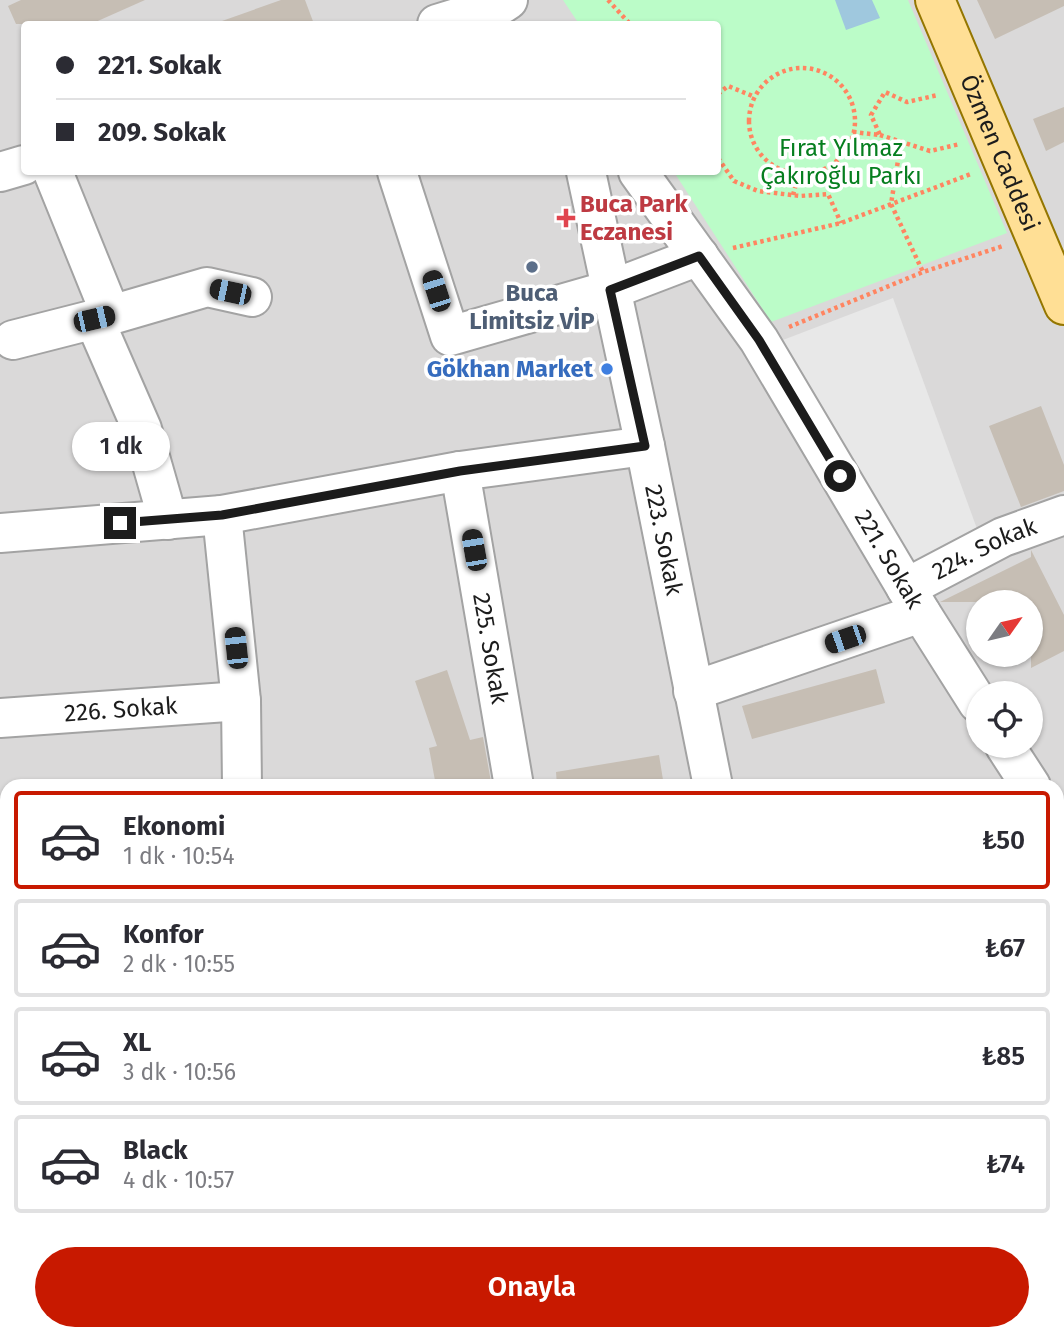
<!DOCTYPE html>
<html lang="tr">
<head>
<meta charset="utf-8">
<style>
	body { margin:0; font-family:"Fira Sans",sans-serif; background:#f2f2f3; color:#2b2b33; height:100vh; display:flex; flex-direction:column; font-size:26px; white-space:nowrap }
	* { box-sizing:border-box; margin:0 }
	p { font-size:23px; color:#7c7c81 }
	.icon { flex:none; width:38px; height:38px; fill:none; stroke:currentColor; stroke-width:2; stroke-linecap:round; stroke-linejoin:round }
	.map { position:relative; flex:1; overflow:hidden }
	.drawer { position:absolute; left:0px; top:779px; width:1064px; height:562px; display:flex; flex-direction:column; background:#fff; border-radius:21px 21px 0 0; box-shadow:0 2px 5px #0004 }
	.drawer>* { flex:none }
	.guide { position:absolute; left:21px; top:21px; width:700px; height:154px; border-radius:7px; box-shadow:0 2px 5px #0004; display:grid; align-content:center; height:154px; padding:0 35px; background:#fff }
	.needle { width:46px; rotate:56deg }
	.fabs { position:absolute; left:966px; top:590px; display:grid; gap:14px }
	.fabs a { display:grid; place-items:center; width:77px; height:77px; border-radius:50%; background:#fff; box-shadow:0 2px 5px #0004; font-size:35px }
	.end { position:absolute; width:32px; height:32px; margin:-16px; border:9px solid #1c1c1c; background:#fff; box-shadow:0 0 0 4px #fff }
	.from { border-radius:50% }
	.bubble { position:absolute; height:49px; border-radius:24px; background:#fff; box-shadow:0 2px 5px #0004; font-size:23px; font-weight:600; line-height:49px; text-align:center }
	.car { position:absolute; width:21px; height:42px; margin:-21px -10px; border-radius:9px; box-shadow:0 0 5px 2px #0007; background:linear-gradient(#222 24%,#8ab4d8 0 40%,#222 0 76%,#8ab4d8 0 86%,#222 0) }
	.guide b { display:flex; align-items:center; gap:24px; height:66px; font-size:26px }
	.guide b+b { border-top:2px solid #e1e1e2 }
	.guide i { width:18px; height:18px; background:#2b2b33 }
	ul { padding:12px 0 0; list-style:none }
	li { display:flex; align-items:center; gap:21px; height:98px; margin:0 14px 10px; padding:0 21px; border:4px solid #e1e1e2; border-radius:7px }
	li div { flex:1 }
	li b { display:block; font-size:26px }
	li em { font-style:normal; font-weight:600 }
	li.current { border-color:#c81900 }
	li>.icon { width:63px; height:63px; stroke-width:1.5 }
	.cta { display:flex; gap:14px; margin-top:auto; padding:14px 35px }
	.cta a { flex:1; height:80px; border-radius:42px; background:#c81900; color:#fff; font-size:28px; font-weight:600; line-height:80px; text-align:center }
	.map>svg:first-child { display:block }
	.residential { fill:#dad9d9; fill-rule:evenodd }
	.park { fill:#bbfcc8 }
	.parking { fill:#e8e8e8 }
	.water { fill:#9fc8de }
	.building { fill:#c6beb4 }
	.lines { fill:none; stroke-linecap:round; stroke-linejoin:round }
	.minor-casing { stroke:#a3a3a3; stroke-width:42 }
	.major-casing { stroke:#947600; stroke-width:42 }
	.path { stroke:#ff8561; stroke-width:4.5; stroke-dasharray:3.5 3.5; stroke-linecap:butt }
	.minor { stroke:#fff; stroke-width:38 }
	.major { stroke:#ffdf95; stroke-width:38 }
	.route { stroke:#1c1c1c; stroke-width:9 }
	.health-dot { fill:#e0444e; stroke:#fff; stroke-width:2.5 }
	.service-dot { fill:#5c6f8a; stroke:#fff; stroke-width:2.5 }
	.shop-dot { fill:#3f7fe0; stroke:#fff; stroke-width:2.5 }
	.labels { text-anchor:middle; stroke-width:7; stroke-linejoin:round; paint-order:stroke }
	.park-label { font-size:24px; fill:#067e1f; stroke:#fff }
	.street-label { font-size:24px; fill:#1c1c1c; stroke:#fff }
	.health-label { font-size:24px; font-weight:bold; fill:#be3a42; stroke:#fff; text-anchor:start }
	.service-label { font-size:24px; font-weight:bold; fill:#4e5e75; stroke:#fff }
	.shop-label { font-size:24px; font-weight:bold; fill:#366cbe; stroke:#fff; text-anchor:end }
</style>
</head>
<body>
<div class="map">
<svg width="1064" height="1339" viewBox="0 0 1064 1339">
	<rect width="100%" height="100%" fill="#eeece1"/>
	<path class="residential" d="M 0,0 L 1064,0 L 1064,1339 L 0,1339 ZM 24,24 L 718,24 L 718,172 L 24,172 ZM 978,602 L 1031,602 L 1031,654 L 978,654 ZM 978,693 L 1031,693 L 1031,746 L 978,746 ZM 7,786 L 1057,786 L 1057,1334 L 7,1334 Z"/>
	<path class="park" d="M 563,0 L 908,0 L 1007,233 L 771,322 L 674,172 L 718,172 L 718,24 L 579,24 Z"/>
	<path class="parking" d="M 893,298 L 980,537 L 908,575 L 775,343 Z"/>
	<path class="water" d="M 835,0 L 872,0 L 880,18 L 846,30 Z"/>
	<path class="building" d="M 21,0 L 145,0 L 91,24 L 16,24 L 8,6 Z
		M 281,0 L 305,0 L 314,24 L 222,24 L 222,21 Z
		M 977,0 L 1064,0 L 1064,6 L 995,39 Z
		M 1064,107 L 1064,142 L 1046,151 L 1033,119 Z
		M 1041,406 L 1064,465 L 1064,491 L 1021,507 L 989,426 Z
		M 1031,550 L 1064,615 L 1064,651 L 1031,668 L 1031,602 L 940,602 L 1031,557 Z
		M 876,669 L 885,703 L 752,739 L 742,706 Z
		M 447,670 L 470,740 L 483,737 L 491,782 L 473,786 L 436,786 L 429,748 L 437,746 L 415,681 Z
		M 659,755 L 664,786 L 557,786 L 556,772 Z"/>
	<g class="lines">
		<defs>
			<g id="minor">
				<path d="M 437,24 L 502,4 L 508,0"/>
				<path d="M 0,172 L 24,165"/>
				<path d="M 397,172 L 450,336 L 610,290 L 699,256"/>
				<path id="s1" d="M 586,172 L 645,446 L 713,786"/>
				<path id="s2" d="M 638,172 L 759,340 L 921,613 L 978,703"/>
				<path d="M 111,315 L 207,287 L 252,297"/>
				<path d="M 94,319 L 142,429 L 168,520"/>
				<path d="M 13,340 L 111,315 L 53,172"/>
				<path id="s3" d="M 460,471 L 514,786"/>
				<path d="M 222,515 L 241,701 L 242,786"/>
				<path d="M 0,533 L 222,515 L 460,471 L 645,446"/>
				<path id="s4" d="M 906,588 L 1003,537 L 1064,515"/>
				<path d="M 693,691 L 921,613"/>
				<path id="s5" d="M 0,718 L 241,701"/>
				<path d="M 1005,746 L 1031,786"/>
				<path d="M 1057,827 L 1064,838"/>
				<path d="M 1057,1297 L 1064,1298"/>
				<path d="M 106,1334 L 107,1339"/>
				<path d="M 334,1334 L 336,1339"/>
				<path d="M 809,1339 L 811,1334"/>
				<path d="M 1037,1339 L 1038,1334"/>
			</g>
			<g id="major">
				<path id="s6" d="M 935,0 L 1064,305"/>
				<path d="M 1057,899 L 1064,898"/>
				<path d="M 0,942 L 7,942"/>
				<path d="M 1057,970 L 1064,966"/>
				<path d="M 543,1339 L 547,1334"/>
			</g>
		</defs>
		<use href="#minor" class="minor-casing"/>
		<use href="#major" class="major-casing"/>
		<path class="path" d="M 608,0 L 630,24
			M749 121a53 53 0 1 1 106 0a53 53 0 1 1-106 0Z
			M 718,94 L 728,86 L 755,97
			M 853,132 L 880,135 L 871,115 L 885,92 L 907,102 L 938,95
			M 880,135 L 930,151 L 960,144
			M 901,142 L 891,204 L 923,272
			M 718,158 L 734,181 L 758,191 L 800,196 L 828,194 L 841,223
			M 793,195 L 799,173
			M 733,248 L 841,223 L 971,174
			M 789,327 L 923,272 L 1003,246"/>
		<use href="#minor" class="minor"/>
		<use href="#major" class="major"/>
	</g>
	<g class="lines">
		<path class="route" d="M 120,523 L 222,515 L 460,471 L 645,446 L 610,290 L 699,256 L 759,340 L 840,476"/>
	</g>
	<path class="health-dot" d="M562.5 207.5h7v7h7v7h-7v7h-7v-7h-7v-7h7z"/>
	<circle class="service-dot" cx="532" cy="267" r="7"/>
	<circle class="shop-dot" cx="607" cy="369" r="7"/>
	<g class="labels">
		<g class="park-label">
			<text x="841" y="156">Fırat Yılmaz<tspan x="841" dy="28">Çakıroğlu Parkı</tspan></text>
		</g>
		<g class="street-label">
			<text dy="8" stroke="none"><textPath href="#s6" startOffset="166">Özmen Caddesi</textPath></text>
			<text dy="8" stroke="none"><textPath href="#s1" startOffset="376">223. Sokak</textPath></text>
			<text dy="8" stroke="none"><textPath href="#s4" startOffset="88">224. Sokak</textPath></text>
			<text dy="8" stroke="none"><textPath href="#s2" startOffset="462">221. Sokak</textPath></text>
			<text dy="8" stroke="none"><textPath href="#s3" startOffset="180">225. Sokak</textPath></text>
			<text dy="8" stroke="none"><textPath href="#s5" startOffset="121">226. Sokak</textPath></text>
		</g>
		<g class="health-label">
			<text x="580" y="212">Buca Park<tspan x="580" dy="28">Eczanesi</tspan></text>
		</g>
		<g class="service-label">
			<text x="532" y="301">Buca<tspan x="532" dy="28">Limitsiz VİP</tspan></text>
		</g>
		<g class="shop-label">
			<text x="593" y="377">Gökhan Market</text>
		</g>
	</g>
</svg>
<div class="fabs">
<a><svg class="needle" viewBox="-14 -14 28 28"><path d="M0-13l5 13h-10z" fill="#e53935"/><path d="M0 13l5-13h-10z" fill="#7c7c81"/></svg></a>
<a><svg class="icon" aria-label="locate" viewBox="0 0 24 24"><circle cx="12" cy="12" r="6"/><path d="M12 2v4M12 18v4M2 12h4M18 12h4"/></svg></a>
</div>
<i class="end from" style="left:840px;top:476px"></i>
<i class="end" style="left:120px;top:523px"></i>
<div class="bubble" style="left:72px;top:422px;width:98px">1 dk</div>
<i class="car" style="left:436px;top:291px;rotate:342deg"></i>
<i class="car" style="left:230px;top:292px;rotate:282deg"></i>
<i class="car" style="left:94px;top:319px;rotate:77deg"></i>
<i class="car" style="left:474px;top:550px;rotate:350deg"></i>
<i class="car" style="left:845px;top:639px;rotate:251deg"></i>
<i class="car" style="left:236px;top:648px;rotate:354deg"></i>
<div class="guide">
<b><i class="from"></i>221. Sokak</b>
<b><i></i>209. Sokak</b>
</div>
<section class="drawer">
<ul>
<li class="current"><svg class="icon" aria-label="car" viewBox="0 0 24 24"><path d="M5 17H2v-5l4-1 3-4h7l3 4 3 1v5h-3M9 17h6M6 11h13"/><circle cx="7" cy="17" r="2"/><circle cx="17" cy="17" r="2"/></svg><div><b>Ekonomi</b><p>1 dk · 10:54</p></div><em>₺50</em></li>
<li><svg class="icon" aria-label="car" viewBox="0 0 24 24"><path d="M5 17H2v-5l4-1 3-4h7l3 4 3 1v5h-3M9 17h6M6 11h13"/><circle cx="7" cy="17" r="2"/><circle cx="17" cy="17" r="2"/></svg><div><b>Konfor</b><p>2 dk · 10:55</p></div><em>₺67</em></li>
<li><svg class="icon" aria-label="car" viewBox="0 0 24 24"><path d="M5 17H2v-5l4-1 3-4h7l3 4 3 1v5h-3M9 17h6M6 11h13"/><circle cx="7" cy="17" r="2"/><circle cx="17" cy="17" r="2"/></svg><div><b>XL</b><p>3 dk · 10:56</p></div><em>₺85</em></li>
<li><svg class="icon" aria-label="car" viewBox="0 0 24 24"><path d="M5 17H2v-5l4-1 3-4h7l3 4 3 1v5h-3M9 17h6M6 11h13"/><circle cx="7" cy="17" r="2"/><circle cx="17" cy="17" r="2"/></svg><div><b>Black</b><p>4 dk · 10:57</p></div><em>₺74</em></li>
</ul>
<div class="cta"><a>Onayla</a></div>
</section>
</div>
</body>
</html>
